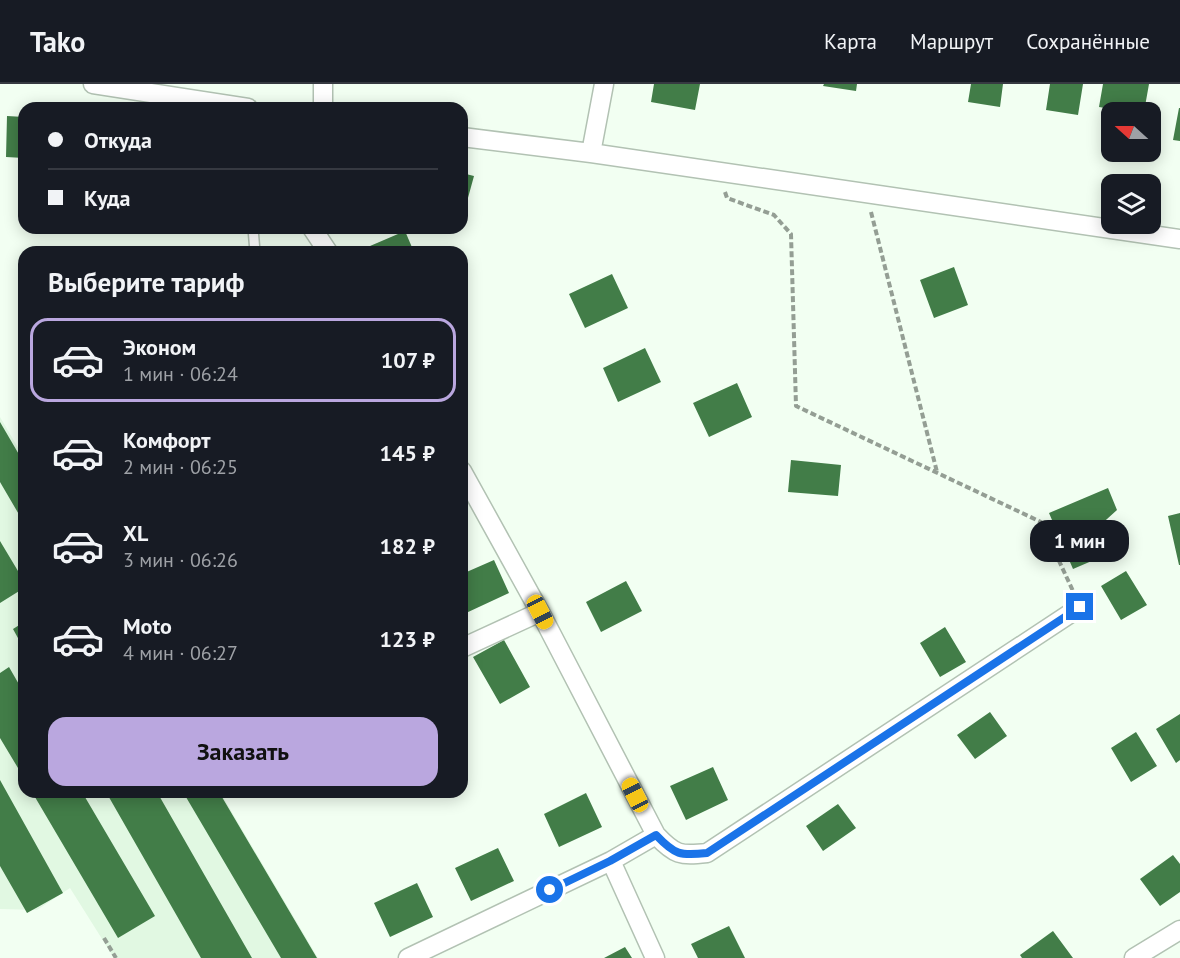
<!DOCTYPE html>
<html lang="ru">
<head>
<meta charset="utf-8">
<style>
	body { margin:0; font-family:"PT Sans",sans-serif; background:#20242c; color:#f1f3f6; height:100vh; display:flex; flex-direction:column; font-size:22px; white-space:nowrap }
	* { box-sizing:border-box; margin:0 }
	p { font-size:20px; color:#9ea1a6 }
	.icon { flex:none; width:33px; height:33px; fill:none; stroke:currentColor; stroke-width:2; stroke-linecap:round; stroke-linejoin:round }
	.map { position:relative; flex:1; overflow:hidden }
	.panel { position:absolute; left:18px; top:162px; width:450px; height:552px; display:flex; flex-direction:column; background:#171b24; border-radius:18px; box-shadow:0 3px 15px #0003 }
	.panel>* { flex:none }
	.banner { position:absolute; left:18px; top:18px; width:450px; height:132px; border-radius:18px; box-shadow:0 3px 15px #0003; display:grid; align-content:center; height:132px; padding:0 30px; background:#171b24 }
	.needle { width:39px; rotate:291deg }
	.fabs { position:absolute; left:1101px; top:18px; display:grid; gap:12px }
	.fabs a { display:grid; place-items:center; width:60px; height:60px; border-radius:12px; background:#171b24; box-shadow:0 3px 15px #0003; font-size:30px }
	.end { position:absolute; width:27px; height:27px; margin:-14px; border:8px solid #1a73e8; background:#fff; box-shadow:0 0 0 3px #fff }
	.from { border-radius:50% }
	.bubble { position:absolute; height:42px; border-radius:18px; background:#171b24; box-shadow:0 3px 15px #0003; font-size:20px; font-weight:800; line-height:42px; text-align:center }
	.car { position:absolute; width:18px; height:36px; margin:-18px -9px; border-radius:8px; box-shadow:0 0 4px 2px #0007; background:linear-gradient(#f5c518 24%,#345 0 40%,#f5c518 0 76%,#345 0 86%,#f5c518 0) }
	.banner b { display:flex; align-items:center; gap:21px; height:57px; font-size:22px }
	.banner b+b { border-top:2px solid #363941 }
	.banner i { width:15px; height:15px; background:#f1f3f6 }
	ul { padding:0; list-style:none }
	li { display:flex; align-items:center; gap:18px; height:84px; margin:0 12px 9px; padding:0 18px; border:3px solid transparent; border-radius:18px }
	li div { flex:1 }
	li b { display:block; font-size:22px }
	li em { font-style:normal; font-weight:800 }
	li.on { border-color:#baa7df }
	li>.icon { width:54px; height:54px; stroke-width:1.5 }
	h2 { padding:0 30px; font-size:27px; line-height:72px }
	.button { display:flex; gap:12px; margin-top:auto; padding:12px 30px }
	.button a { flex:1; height:69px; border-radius:18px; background:#baa7df; color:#111; font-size:24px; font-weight:800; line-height:69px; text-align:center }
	header { display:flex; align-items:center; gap:36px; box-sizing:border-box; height:84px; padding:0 30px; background:#171b24; border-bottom:2px solid #363941 }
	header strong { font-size:28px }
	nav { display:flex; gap:33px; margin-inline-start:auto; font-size:21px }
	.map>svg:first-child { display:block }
	.built { fill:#e1f8e2 }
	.building { fill:#427d48 }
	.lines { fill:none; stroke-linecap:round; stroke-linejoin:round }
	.lane-casing { stroke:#b2c2b3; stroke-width:12 }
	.street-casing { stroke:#b2c2b3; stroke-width:21 }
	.path { stroke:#949e94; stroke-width:4; stroke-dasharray:6 3; stroke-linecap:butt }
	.lane { stroke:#fff; stroke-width:9 }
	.street { stroke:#fff; stroke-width:18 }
	.route { stroke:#1a73e8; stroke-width:8 }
</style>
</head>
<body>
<header>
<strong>Tako</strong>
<nav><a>Карта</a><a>Маршрут</a><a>Сохранённые</a></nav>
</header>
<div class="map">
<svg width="1180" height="874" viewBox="0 0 1180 874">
	<rect width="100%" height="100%" fill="#f2fff2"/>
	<path class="built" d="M 0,333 L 24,374 L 24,708 L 220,708 L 318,874 L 114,874 L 70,804 L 37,826 L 0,825 Z"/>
	<path class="building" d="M 654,0 L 700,0 L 695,26 L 651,18 Z
		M 824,0 L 857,0 L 856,7 L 823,2 Z
		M 971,0 L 1003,0 L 1000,23 L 968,18 Z
		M 1050,0 L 1083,0 L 1078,31 L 1046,26 Z
		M 1103,0 L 1149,0 L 1144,28 L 1131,28 L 1099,23 Z
		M 1179,24 L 1180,24 L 1180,57 L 1173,56 Z
		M 7,32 L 24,33 L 24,74 L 6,73 Z
		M 462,89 L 474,92 L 463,132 L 462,132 Z
		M 187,144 L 218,144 L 218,145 L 188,150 Z
		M 405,147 L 414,168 L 356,168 Z
		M 954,183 L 968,221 L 934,234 L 920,196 Z
		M 612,190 L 628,224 L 585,244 L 569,210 Z
		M 645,264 L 661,298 L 618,318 L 603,284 Z
		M 737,299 L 752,333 L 709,353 L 693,319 Z
		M 0,338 L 24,379 L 24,439 L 0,398 Z
		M 791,376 L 841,381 L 838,412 L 788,408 Z
		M 1108,404 L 1117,426 L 1097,444 L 1108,470 L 1073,485 L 1049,429 Z
		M 1180,429 L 1180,481 L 1179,481 L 1168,432 Z
		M 0,457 L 24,497 L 24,504 L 0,519 Z
		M 494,476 L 509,509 L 466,529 L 462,520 L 462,490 Z
		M 1126,487 L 1147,521 L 1121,536 L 1101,502 Z
		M 626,497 L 642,527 L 601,548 L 586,518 Z
		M 24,538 L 24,565 L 13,545 Z
		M 945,543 L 966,578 L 940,593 L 920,559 Z
		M 504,556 L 530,603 L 500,620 L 473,573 Z
		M 9,583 L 24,609 L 24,694 L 0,654 L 0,589 Z
		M 990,628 L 1007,652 L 975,675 L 957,651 Z
		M 1180,630 L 1180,676 L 1176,679 L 1156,645 Z
		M 1136,648 L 1157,682 L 1131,698 L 1111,664 Z
		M 713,683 L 728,716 L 686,736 L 670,702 Z
		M 0,696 L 63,809 L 27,829 L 0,782 Z
		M 32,708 L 82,708 L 155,832 L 118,854 Z
		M 106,708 L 157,708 L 252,874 L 201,874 Z
		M 183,708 L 219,708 L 317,874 L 281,874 Z
		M 586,709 L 602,743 L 559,763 L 544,730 Z
		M 838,720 L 856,744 L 823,767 L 806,742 Z
		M 498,764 L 514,797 L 471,817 L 455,784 Z
		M 1173,771 L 1180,780 L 1180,808 L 1160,822 L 1140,795 Z
		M 417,799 L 433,833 L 390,853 L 374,819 Z
		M 729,842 L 745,874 L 698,874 L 691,860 Z
		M 1053,847 L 1073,874 L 1022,874 L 1020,871 Z
		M 625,863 L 632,874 L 604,874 Z"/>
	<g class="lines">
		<defs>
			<path id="lane" d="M 253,144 L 255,168"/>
			<path id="street" d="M 93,0 L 248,24
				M 323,0 L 323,24
				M 462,53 L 591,69 L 1180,155
				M 591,69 L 604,0
				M 312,144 L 328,168
				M 462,387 L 540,528 L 656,751 L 611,777 L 655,874
				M 462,564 L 540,528
				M 656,751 C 675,771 680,772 707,769 L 1080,523
				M 408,874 L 611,777
				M 1134,874 L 1180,846"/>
		</defs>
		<use href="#lane" class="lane-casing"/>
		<use href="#street" class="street-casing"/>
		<path class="path" d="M 725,108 L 727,114 L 774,131 L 791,150 L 796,322 L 1041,438 L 1073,507
			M 871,128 L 937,388
			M 104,854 L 116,874"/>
		<use href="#lane" class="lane"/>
		<use href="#street" class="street"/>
	</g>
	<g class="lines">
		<path class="route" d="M 550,806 L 610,777 L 656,751 C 675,771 680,772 707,769 L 1080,523"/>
	</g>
</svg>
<div class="fabs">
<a><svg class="needle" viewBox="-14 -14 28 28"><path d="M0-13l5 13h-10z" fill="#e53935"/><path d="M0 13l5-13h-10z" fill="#9ea1a6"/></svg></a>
<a><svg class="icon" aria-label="layers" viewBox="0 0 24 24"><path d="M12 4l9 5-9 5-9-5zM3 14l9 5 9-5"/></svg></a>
</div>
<i class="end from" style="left:550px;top:806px"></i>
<i class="end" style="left:1080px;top:523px"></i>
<div class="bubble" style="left:1030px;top:436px;width:99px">1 мин</div>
<i class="car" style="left:540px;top:528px;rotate:153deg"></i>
<i class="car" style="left:635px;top:711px;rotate:333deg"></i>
<div class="banner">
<b><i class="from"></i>Откуда</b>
<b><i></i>Куда</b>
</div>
<section class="panel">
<h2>Выберите тариф</h2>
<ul>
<li class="on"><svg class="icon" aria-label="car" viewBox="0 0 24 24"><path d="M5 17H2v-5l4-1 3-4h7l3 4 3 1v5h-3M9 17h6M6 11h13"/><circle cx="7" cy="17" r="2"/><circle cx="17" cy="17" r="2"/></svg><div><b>Эконом</b><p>1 мин · 06:24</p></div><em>107 ₽</em></li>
<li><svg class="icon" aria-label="car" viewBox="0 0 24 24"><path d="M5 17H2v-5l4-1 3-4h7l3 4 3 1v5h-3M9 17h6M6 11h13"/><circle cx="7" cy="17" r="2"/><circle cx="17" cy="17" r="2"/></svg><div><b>Комфорт</b><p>2 мин · 06:25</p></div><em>145 ₽</em></li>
<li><svg class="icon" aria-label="car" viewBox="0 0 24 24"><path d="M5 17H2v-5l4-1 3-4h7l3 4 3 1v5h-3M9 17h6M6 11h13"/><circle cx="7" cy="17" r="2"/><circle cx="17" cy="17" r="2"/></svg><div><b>XL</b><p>3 мин · 06:26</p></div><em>182 ₽</em></li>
<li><svg class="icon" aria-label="car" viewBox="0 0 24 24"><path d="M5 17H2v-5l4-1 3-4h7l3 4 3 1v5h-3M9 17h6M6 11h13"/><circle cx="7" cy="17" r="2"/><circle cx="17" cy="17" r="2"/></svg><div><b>Moto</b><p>4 мин · 06:27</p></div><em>123 ₽</em></li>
</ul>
<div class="button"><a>Заказать</a></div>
</section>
</div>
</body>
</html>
